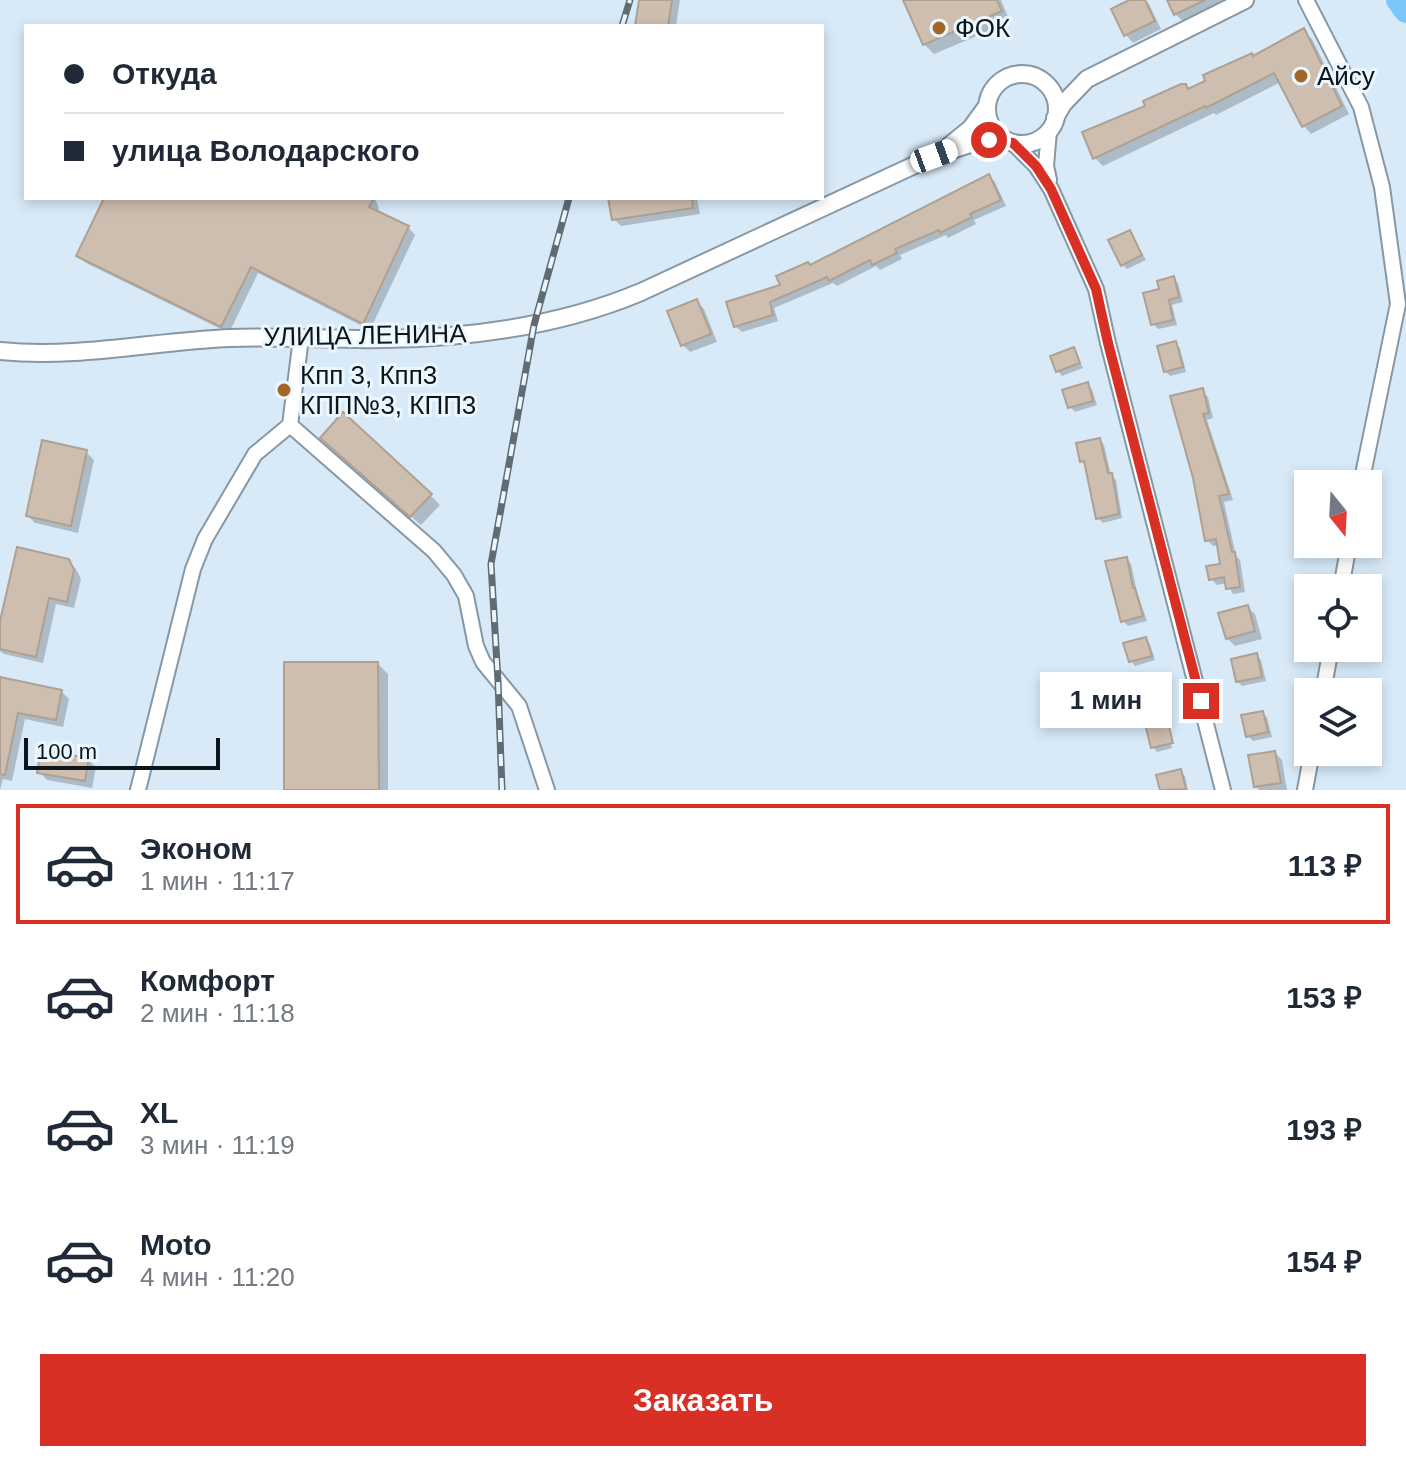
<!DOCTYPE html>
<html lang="ru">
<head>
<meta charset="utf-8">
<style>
	body { margin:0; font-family:Arial,sans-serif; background:#f6f6f7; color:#1f2937; height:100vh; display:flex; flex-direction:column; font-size:30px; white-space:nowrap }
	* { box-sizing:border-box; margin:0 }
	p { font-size:26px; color:#747a83 }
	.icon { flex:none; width:44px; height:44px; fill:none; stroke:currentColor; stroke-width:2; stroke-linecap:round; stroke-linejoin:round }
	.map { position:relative; height:790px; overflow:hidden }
	.sheet { display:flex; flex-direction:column; background:#fff; flex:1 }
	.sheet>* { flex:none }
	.hud { position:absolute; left:24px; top:24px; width:800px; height:176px; border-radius:0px; box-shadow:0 4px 12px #0003; display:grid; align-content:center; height:176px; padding:0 40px; background:#fff }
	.needle { width:52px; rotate:162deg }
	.tools { position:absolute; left:1294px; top:470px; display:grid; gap:16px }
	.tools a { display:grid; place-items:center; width:88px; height:88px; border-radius:0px; background:#fff; box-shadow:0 4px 12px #0003; font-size:40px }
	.scale { position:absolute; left:24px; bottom:20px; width:196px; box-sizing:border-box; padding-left:8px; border:4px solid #0e1519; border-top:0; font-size:22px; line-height:28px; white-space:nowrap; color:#0e1519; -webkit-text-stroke:6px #ebf7ff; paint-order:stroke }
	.end { position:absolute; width:36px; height:36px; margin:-18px; border:10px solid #d93025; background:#fff; box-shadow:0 0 0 4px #fff }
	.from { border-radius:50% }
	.bubble { position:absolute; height:56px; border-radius:0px; background:#fff; box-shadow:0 4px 12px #0003; font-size:26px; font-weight:600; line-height:56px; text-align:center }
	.car { position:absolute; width:24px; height:48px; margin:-24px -12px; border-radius:10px; box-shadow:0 0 6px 2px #0007; background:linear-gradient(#fff 24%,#345 0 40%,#fff 0 76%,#345 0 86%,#fff 0) }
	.hud b { display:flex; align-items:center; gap:28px; height:76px; font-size:30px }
	.hud b+b { border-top:2px solid #e0e1e3 }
	.hud i { width:20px; height:20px; background:#1f2937 }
	ul { padding:14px 0 0; list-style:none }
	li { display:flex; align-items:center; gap:24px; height:120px; margin:0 16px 12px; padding:0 24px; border:4px solid transparent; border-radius:0px }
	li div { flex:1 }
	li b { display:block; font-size:30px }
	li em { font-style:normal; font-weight:600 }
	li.current { border-color:#d93025 }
	li>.icon { width:72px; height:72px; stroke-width:1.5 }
	.cta { display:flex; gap:16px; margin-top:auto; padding:16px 40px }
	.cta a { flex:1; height:92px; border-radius:0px; background:#d93025; color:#fff; font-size:32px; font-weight:600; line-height:92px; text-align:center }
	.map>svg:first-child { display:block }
	.shadow { fill:#0003 }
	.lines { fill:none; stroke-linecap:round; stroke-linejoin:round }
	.river { stroke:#7ac8fb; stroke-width:24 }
	.building { fill:#cebeb0; stroke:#afa092; stroke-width:2 }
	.minor-casing { stroke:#8798a4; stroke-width:18 }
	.tertiary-casing { stroke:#8798a4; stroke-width:20 }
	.minor { stroke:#fff; stroke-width:14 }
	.tertiary { stroke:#fff; stroke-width:16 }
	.rail-casing { stroke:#606c74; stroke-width:7 }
	.rail { stroke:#ebf7ff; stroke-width:4; stroke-dasharray:12; stroke-linecap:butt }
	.route { stroke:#d93025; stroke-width:10 }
	.poi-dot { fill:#a26728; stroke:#ebf7ff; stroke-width:3 }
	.labels { text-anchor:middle; stroke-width:6; stroke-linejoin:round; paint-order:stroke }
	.poi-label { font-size:26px; fill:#0e1519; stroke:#ebf7ff; text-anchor:start }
	.street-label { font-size:26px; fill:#0e1519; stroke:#ebf7ff }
</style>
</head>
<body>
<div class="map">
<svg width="1406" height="790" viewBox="0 0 1406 790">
	<rect width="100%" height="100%" fill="#d8eaf8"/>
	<path class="shadow" d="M 641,0 L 680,0 L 676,26 L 637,26 Z
		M 905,0 L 1001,0 L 1010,22 L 934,54 L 924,44 Z
		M 1134,0 L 1145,0 L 1149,4 L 1161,29 L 1133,43 L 1126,35 L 1113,10 Z
		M 1169,0 L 1236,0 L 1186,24 L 1175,14 Z
		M 1303,31 L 1312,39 L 1349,114 L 1311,134 L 1303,125 L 1281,82 L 1216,115 L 1214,113 L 1103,166 L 1094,157 L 1190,91 Z
		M 989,176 L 995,182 L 1006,206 L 974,220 L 976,224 L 948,238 L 946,235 L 900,255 L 902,259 L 880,270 L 876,266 L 837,286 L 833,283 L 774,308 L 778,321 L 742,332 L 735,326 L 810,267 Z
		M 107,198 L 375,198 L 379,209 L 377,213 L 408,227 L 415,235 L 370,330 L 258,273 L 229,333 L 86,263 L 78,256 Z
		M 610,198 L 697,198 L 700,214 L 621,226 L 614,219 Z
		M 1130,232 L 1146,260 L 1127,269 L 1122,264 Z
		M 1173,279 L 1178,283 L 1183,302 L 1172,305 L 1177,325 L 1158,329 L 1153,324 L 1161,290 Z
		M 696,301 L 704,309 L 717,342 L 690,352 L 683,345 Z
		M 1175,343 L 1180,348 L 1186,372 L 1170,376 L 1165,371 Z
		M 1073,349 L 1083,368 L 1062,376 L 1058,371 Z
		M 283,383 L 286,385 L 284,399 L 279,396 Z
		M 1087,385 L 1092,389 L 1097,405 L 1075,412 L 1070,407 Z
		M 1202,391 L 1208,397 L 1213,418 L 1207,420 L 1233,500 L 1224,502 L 1236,556 L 1240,560 L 1245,592 L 1233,594 L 1227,583 L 1217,585 L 1211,579 L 1222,565 L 1219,545 L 1213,546 L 1207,540 Z
		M 1100,440 L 1104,445 L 1111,475 L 1116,480 L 1122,518 L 1103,523 L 1098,518 L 1087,466 L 1082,461 Z
		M 332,448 L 430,495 L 440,505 L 421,525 Z
		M 86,452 L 94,460 L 78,533 L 35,523 L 28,516 Z
		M 1127,559 L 1131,564 L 1137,592 L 1147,621 L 1128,626 L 1123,621 Z
		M 68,561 L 76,569 L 81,579 L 74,608 L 56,604 L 43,663 L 4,654 L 0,651 L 0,630 Z
		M 1247,607 L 1255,614 L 1262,639 L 1235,646 L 1227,638 Z
		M 1146,639 L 1150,644 L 1155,660 L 1135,666 L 1131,661 Z
		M 1256,655 L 1261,660 L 1266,681 L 1242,686 L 1237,681 Z
		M 378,664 L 388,674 L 388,790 L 286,790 Z
		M 0,679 L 61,691 L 69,699 L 63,727 L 25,719 L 12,781 L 3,779 L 0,790 Z
		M 1156,679 L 1159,682 L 1156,682 L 1172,748 L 1157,752 L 1153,747 L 1137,685 Z
		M 1262,713 L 1267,717 L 1272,737 L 1253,741 L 1248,736 Z
		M 1275,753 L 1282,760 L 1287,790 L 1259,790 L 1256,786 Z
		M 88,760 L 96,767 L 92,788 L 47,780 L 39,772 Z
		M 1180,771 L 1185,776 L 1188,790 L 1162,790 L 1158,777 Z"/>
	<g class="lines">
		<path class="river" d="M 1398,0 L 1406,11"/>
	</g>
	<path class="building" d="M 639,0 L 672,0 L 668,26 L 635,26 Z
		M 903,0 L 997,0 L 1002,11 L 923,45 Z
		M 1129,0 L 1145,0 L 1155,21 L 1124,36 L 1111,9 Z
		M 1167,0 L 1205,0 L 1174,15 Z
		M 1304,28 L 1342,106 L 1302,127 L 1274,73 L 1206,108 L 1205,106 L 1093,159 L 1082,132 L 1145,106 L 1143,101 L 1181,84 L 1186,84 L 1188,89 L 1205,81 L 1203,75 L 1252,53 L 1253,56 Z
		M 989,174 L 1001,200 L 970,214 L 972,217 L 940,233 L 939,230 L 895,249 L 897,253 L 872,265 L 870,260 L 829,281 L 827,277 L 770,302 L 773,315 L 734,327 L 726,302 L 780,285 L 776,276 L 808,262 L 810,265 Z
		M 104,198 L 374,198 L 369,207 L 409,226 L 363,324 L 251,267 L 221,327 L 76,256 Z
		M 608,198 L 692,198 L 693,208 L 612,220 Z
		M 1130,230 L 1142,255 L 1121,266 L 1108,240 Z
		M 1174,276 L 1179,297 L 1169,300 L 1173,320 L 1151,325 L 1143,293 L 1159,289 L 1157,281 Z
		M 697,299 L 711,334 L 681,346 L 667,311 Z
		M 1176,341 L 1183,367 L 1164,372 L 1157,346 Z
		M 1074,347 L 1080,363 L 1056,372 L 1050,356 Z
		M 1088,382 L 1093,401 L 1068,408 L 1062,390 Z
		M 1203,388 L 1209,413 L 1203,414 L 1229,494 L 1219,496 L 1232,552 L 1235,552 L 1240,587 L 1226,589 L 1224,577 L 1209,580 L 1206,566 L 1220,564 L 1216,539 L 1205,541 L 1193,478 L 1170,396 Z
		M 343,412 L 432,494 L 410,517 L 320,438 Z
		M 1100,438 L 1108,473 L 1112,473 L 1119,514 L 1096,519 L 1084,461 L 1080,462 L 1076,443 Z
		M 42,440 L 87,450 L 71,526 L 26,516 Z
		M 17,547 L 69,559 L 74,570 L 67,602 L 49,598 L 36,657 L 0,649 L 0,621 Z
		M 1127,557 L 1133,588 L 1135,588 L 1143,616 L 1121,622 L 1105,561 Z
		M 1248,605 L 1255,631 L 1226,639 L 1218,613 Z
		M 1146,637 L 1152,656 L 1129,662 L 1123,643 Z
		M 1257,653 L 1262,677 L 1236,682 L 1231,659 Z
		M 284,662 L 378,662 L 379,790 L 284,790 Z
		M 0,677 L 62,690 L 56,720 L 18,713 L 5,775 L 0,774 Z
		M 1157,677 L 1173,743 L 1151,748 L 1135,683 Z
		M 1263,711 L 1268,732 L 1246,737 L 1241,715 Z
		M 41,750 L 89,758 L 85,781 L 37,773 Z
		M 1275,751 L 1281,783 L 1254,787 L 1248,755 Z
		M 1181,769 L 1186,789 L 1160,790 L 1156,775 Z"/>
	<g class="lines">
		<defs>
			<path id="minor" d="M 1306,0 L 1361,107 L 1382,187 L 1398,304 L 1361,484
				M 1013,143 L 1036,166 L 1051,189 L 1096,289 L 1108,343 L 1223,790
				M 1049,180 L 1046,166 L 1049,131
				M 290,425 L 301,338
				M 1341,588 L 1349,544
				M 1323,692 L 1331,648
				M 138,790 L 193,569 L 205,539 L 255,454 L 290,425 L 434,551 L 454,575 L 466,596 L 476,646 L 483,662 L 519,706 L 547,790
				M 1305,790 L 1312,752"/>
			<path id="tertiary" d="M987 109a35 35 0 1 1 70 0a35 35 0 1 1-70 0Z
				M 1055,118 L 1063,104 L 1087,79 L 1245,0
				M 949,146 L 971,128 L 987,106
				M 0,351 C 78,359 154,341 231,338 C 282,336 333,340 384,339 C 472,338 560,326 641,292 L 934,156 L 973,143 L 1006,141"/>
		</defs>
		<use href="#minor" class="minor-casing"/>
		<use href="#tertiary" class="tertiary-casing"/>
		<use href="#minor" class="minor"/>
		<use href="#tertiary" class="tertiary"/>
		<defs>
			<path id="rail" d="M 622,26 L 630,0
				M 502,790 L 498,681 L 491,564 L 534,325 L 569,198"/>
		</defs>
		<use href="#rail" class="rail-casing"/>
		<use href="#rail" class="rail"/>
	</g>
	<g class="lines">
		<path class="route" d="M 989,140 L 1013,143 L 1036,166 L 1051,189 L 1096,289 L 1108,343 L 1201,701"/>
	</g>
	<g class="poi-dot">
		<circle cx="939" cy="28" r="8"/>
		<circle cx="1301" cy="76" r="8"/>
		<circle cx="284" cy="390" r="8"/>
	</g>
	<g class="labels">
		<g class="poi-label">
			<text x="955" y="37">ФОК</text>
			<text x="1317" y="85">Айсу</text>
			<text x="300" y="384">Кпп 3, Кпп3<tspan x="300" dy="30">КПП№3, КПП3</tspan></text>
		</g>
		<g class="street-label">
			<text transform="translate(365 335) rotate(-1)" y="9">УЛИЦА ЛЕНИНА</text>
		</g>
	</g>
</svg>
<div class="tools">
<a><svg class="needle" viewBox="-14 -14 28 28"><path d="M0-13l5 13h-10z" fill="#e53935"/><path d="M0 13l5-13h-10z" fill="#747a83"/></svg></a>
<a><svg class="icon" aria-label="locate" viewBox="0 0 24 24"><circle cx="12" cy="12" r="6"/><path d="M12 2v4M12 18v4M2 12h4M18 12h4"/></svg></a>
<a><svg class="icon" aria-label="layers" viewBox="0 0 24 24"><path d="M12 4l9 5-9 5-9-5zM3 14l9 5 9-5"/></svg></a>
</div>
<div class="scale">100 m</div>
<i class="end from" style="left:989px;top:140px"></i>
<i class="end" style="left:1201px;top:701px"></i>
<div class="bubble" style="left:1040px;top:672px;width:132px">1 мин</div>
<i class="car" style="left:934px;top:156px;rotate:70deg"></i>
<div class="hud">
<b><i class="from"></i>Откуда</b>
<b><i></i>улица Володарского</b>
</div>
</div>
<section class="sheet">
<ul>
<li class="current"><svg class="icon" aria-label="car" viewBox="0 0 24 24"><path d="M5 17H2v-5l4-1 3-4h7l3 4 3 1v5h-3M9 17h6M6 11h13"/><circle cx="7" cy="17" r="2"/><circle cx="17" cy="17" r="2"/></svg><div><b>Эконом</b><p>1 мин · 11:17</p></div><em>113 ₽</em></li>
<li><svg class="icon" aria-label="car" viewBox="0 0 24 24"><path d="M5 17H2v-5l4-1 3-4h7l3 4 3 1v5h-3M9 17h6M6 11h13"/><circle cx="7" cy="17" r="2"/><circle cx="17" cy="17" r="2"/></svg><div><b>Комфорт</b><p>2 мин · 11:18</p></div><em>153 ₽</em></li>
<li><svg class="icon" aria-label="car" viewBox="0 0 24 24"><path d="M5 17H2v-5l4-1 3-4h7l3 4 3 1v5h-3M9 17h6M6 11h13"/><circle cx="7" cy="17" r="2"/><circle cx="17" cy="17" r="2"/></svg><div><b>XL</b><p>3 мин · 11:19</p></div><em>193 ₽</em></li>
<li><svg class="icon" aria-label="car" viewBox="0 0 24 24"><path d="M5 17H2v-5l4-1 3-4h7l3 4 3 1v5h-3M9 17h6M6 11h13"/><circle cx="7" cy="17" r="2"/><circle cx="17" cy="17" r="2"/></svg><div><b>Moto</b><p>4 мин · 11:20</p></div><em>154 ₽</em></li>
</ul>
<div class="cta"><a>Заказать</a></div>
</section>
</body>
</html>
